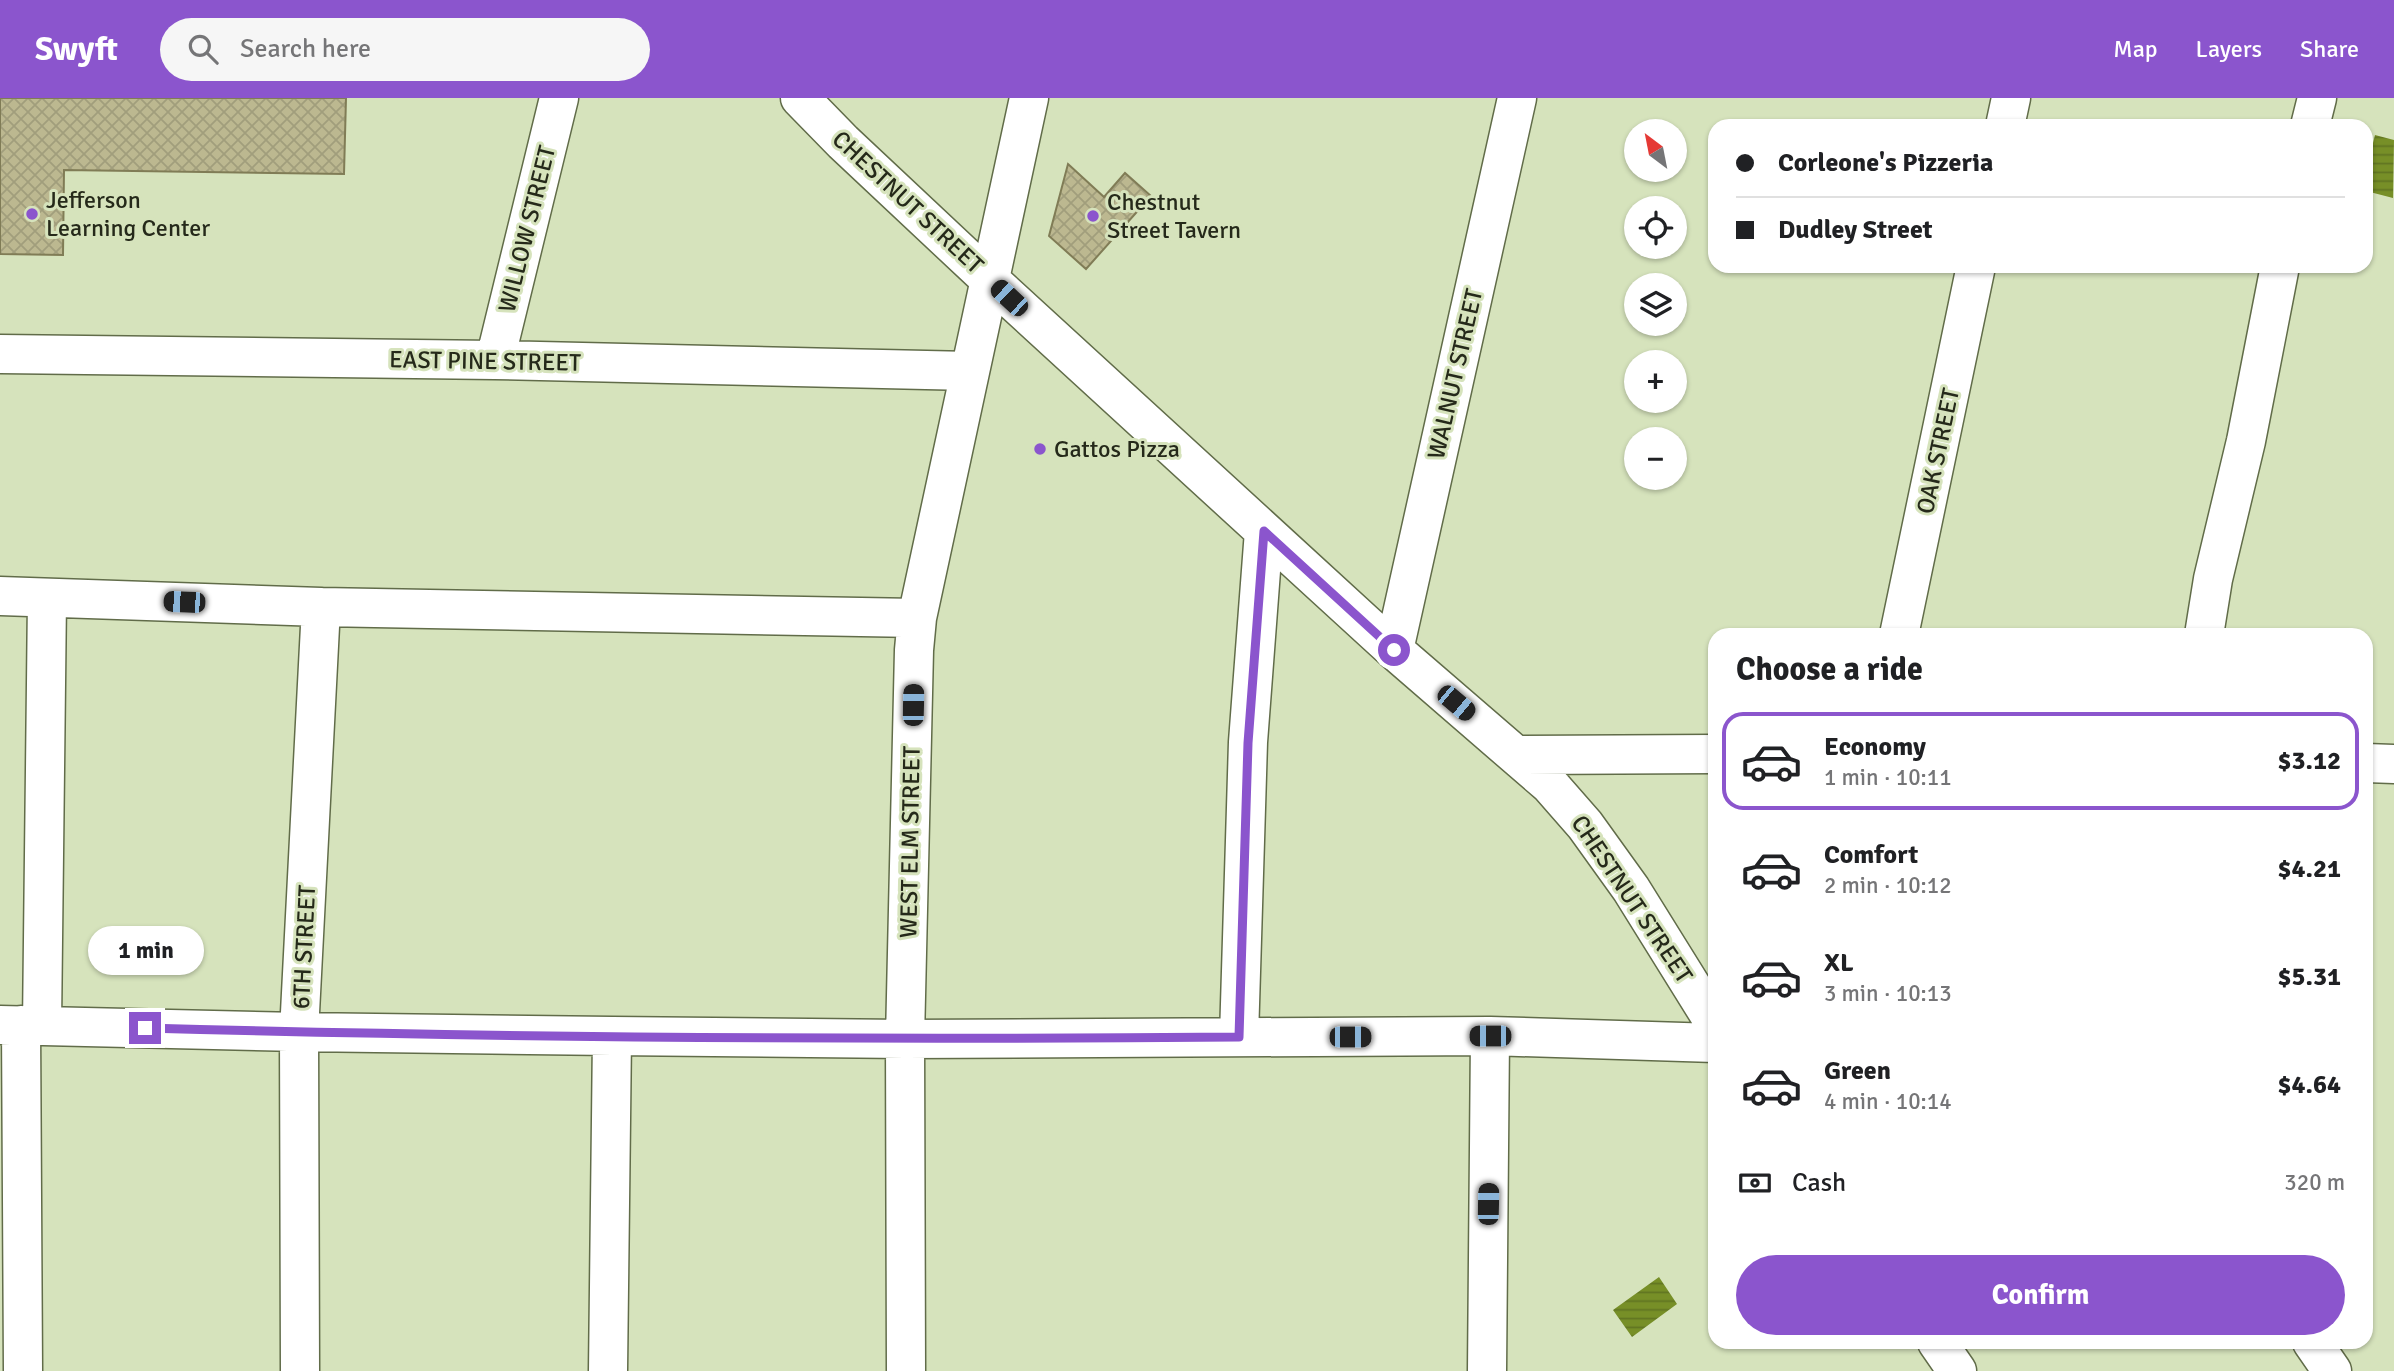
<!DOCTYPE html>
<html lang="en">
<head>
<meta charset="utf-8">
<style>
	body { margin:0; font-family:Signika,sans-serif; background:#f6f6f6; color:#202124; height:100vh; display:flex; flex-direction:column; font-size:26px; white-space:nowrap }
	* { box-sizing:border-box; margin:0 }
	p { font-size:23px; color:#757577 }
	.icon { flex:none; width:38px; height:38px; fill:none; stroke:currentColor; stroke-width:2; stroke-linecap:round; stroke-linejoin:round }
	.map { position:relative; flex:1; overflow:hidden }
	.drawer { position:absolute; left:1708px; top:530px; width:665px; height:721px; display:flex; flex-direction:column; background:#fff; border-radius:21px; box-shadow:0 2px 5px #0004 }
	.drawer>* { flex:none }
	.hud { position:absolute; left:1708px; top:21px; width:665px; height:154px; border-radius:21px; box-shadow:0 2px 5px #0004; display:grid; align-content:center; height:154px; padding:0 28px; background:#fff }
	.needle { width:46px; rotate:328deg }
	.tools { position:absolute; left:1624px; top:21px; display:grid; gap:14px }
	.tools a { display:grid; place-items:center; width:63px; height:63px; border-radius:50%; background:#fff; box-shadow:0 2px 5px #0004; font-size:35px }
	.end { position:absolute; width:32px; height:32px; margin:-16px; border:9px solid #8b55cd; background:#fff; box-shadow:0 0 0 4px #fff }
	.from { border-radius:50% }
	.bubble { position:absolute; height:49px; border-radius:24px; background:#fff; box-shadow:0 2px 5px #0004; font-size:23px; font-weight:800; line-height:49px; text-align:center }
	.car { position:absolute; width:21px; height:42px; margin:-21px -10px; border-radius:9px; box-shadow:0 0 5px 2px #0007; background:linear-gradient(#222 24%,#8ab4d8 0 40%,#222 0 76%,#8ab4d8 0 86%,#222 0) }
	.hud b { display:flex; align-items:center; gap:24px; height:66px; font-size:26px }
	.hud b+b { border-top:2px solid #e0e0e0 }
	.hud i { width:18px; height:18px; background:#202124 }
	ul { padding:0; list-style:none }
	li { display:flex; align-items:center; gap:21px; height:98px; margin:0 14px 10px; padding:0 14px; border:4px solid transparent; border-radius:21px }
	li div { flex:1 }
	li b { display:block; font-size:26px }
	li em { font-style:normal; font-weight:800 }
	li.on { border-color:#8b55cd }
	li>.icon { width:63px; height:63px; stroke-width:1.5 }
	h2 { padding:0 28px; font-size:32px; line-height:84px }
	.pay { display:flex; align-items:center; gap:18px; height:77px; padding:0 28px; font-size:26px }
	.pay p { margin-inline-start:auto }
	.cta { display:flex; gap:14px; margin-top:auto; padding:14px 28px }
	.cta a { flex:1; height:80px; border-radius:42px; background:#8b55cd; color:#fff; font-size:28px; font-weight:800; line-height:80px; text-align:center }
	header { display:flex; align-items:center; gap:42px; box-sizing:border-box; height:98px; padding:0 35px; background:#8b55cd; color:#fff }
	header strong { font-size:33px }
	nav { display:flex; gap:38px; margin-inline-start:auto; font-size:24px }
	.search { width:490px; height:63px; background:#f6f6f6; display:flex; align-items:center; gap:18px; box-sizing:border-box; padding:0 24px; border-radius:38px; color:#757577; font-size:26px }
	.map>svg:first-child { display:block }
	.water { fill:url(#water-rules) }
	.building { fill:url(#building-cross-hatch); stroke:#807c56; stroke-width:2 }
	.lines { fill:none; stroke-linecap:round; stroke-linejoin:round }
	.minor-casing { stroke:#616c49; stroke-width:41 }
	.minor { stroke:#fff; stroke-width:38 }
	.route { stroke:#8b55cd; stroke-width:9 }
	.poi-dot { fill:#8b55cd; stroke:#d6e3bc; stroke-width:2.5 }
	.labels { text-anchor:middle; stroke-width:6; stroke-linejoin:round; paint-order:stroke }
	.poi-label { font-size:24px; fill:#25291a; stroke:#d6e3bc; text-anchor:start }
	.street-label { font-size:24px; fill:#25291a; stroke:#d6e3bc }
</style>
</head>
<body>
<header>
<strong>Swyft</strong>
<div class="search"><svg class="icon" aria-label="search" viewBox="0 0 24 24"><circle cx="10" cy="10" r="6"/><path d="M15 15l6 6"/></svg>Search here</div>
<nav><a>Map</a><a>Layers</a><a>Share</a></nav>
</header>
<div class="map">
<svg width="2394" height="1273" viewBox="0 0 2394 1273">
	<defs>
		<pattern id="water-rules" width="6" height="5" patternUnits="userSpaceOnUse" patternTransform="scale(1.75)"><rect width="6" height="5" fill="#778f27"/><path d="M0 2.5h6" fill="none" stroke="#617521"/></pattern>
		<pattern id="building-cross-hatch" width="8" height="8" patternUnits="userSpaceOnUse" patternTransform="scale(1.75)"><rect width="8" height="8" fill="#bcb890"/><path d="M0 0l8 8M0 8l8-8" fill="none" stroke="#a19e7c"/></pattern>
	</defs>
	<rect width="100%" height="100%" fill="#d6e3bc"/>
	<path class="water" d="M 2375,37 L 2394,42 L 2393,100 L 2366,93 L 2366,73 Z
		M 1659,1179 L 1677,1206 L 1632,1239 L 1613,1212 Z"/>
	<path class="building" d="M 0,0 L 346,0 L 344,76 L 64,72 L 63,157 L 0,156 Z
		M 1068,66 L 1104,99 L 1125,75 L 1151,98 L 1086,171 L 1049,138 Z"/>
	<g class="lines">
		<defs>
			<path id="minor" d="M 800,0 L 843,44 L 989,181 L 1394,552 L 1550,687 L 1585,727 L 1631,791 L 1715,926
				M 2005,28 L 2011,0
				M 2310,28 L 2317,0
				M 0,256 L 495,262 L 970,273
				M 495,262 L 559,0
				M 0,498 L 321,509 L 917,520
				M 1899,537 L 1976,168
				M 2204,537 L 2213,481 L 2246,343 L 2280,168
				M 1394,552 L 1517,0
				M 1517,657 L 1715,656
				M 2366,665 L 2394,666
				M 0,927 L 299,934 L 612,938 L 905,941 L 1490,938 L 1715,945
				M 21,927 L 23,1273
				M 42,928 L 47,500
				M 1239,939 L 1248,644 L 1264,433
				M 1937,1244 L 1957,1273
				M 2312,1244 L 2332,1273
				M 300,1273 L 299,934 L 321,509
				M 608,1273 L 612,938
				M 906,1273 L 905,941 L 914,552 L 917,520 L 1029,0
				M 1487,1273 L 1490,938"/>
		</defs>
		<use href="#minor" class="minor-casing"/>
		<use href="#minor" class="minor"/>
	</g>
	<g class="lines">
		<path class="route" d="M 145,930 C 509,940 874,942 1239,939 L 1248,645 L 1264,433 L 1394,552"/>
	</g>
	<g class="poi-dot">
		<circle cx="32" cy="116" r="7"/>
		<circle cx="1093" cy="118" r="7"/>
		<circle cx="1040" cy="351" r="7"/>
	</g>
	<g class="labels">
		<g class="poi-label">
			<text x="46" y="110">Jefferson<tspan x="46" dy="28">Learning Center</tspan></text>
			<text x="1107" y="112">Chestnut<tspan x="1107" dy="28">Street Tavern</tspan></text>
			<text x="1054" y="359">Gattos Pizza</text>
		</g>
		<g class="street-label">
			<text transform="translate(908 104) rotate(43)" y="8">CHESTNUT STREET</text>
			<text transform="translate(527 131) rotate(-76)" y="8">WILLOW STREET</text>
			<text transform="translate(485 263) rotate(1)" y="8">EAST PINE STREET</text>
			<text transform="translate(1455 276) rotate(-77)" y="8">WALNUT STREET</text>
			<text transform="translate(1938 353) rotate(-78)" y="8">OAK STREET</text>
			<text transform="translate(910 744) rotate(-89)" y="8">WEST ELM STREET</text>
			<text transform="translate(1632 801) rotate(56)" y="8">CHESTNUT STREET</text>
			<text transform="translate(304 849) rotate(-87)" y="8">6TH STREET</text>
		</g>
	</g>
</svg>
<div class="tools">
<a><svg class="needle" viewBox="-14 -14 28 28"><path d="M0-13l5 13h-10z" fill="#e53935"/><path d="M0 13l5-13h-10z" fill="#757577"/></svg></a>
<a><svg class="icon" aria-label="locate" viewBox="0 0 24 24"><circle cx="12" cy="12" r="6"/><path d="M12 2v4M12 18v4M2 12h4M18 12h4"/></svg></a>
<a><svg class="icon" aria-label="layers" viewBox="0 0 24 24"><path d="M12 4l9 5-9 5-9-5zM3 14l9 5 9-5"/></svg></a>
<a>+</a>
<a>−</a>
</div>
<i class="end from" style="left:1394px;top:552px"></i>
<i class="end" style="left:145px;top:930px"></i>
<div class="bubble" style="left:88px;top:828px;width:116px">1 min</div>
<i class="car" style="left:1009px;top:200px;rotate:313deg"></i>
<i class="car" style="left:184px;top:504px;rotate:272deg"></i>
<i class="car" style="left:1456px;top:605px;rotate:130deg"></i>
<i class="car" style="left:913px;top:607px;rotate:1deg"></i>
<i class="car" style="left:1490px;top:938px;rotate:270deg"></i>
<i class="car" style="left:1350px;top:939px;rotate:90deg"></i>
<i class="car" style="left:1488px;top:1106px;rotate:1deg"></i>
<div class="hud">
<b><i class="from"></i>Corleone's Pizzeria</b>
<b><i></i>Dudley Street</b>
</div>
<section class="drawer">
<h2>Choose a ride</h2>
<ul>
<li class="on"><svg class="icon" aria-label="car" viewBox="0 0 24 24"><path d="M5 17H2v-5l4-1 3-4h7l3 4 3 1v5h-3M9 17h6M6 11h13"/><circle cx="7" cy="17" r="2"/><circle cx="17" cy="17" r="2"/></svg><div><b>Economy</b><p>1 min · 10:11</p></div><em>$3.12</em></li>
<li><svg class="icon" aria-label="car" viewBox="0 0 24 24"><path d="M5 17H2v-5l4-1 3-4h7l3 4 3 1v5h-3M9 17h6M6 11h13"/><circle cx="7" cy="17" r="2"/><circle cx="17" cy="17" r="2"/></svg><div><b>Comfort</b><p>2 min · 10:12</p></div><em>$4.21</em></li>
<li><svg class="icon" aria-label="car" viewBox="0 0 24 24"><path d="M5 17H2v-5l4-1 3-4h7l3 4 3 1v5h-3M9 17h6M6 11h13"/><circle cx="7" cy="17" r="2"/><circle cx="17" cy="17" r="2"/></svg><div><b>XL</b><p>3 min · 10:13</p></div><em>$5.31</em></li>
<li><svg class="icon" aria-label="car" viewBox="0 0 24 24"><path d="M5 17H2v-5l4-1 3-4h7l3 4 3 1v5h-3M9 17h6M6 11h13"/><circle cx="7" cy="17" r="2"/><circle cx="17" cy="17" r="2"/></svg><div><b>Green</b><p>4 min · 10:14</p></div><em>$4.64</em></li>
</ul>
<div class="pay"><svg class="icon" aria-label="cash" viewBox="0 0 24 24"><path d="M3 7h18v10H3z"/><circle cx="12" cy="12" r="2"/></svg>Cash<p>320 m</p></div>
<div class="cta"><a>Confirm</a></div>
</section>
</div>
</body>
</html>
